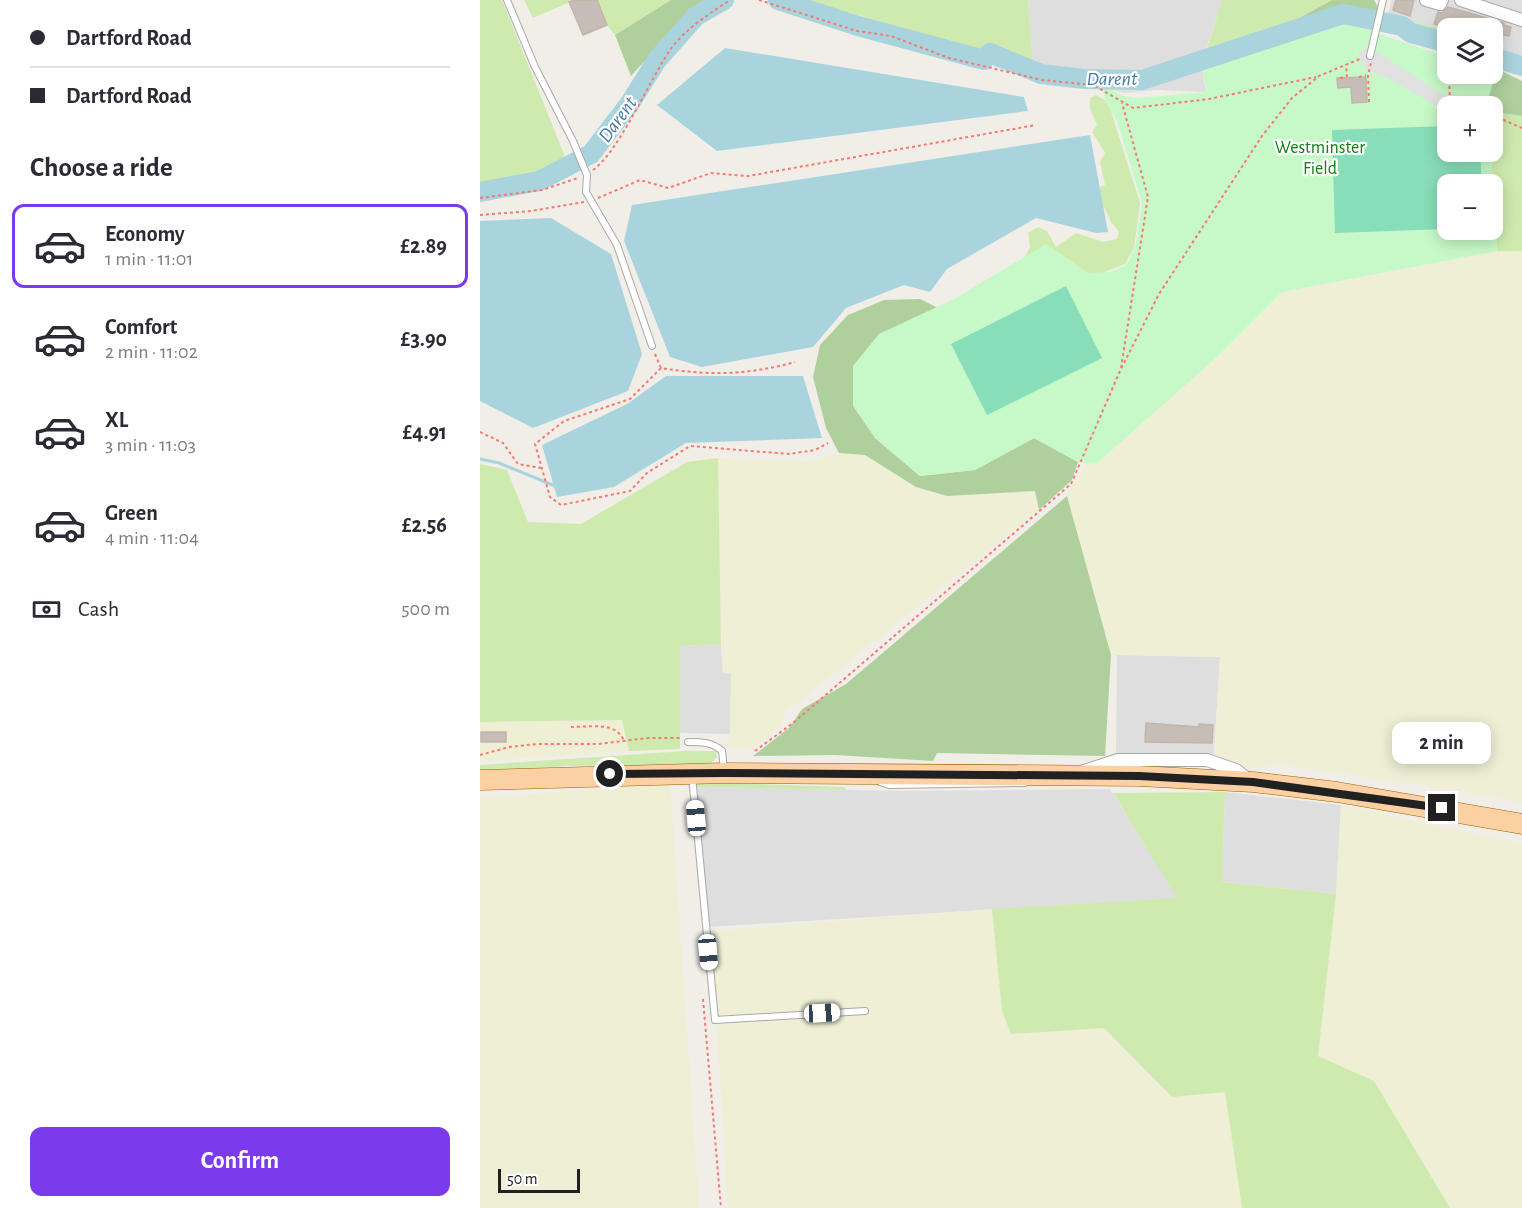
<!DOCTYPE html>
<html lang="en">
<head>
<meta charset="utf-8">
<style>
	body { margin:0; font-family:"Alegreya Sans",sans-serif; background:#f7f7f7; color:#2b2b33; height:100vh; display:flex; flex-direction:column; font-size:22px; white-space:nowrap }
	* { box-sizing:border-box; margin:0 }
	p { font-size:20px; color:#7c7c81 }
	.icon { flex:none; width:33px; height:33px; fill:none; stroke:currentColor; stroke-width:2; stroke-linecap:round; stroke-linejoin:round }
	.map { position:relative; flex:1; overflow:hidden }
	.sheet { display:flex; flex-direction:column; background:#fff; width:480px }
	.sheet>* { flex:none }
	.banner { display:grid; align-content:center; height:132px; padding:0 30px; background:#fff }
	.controls { position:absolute; left:957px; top:18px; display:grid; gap:12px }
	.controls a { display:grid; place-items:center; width:66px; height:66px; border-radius:12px; background:#fff; box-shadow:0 3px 15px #0003; font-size:30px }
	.scale { position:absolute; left:18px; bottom:15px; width:82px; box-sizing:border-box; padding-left:6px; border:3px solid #212121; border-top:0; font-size:16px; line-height:21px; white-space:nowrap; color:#212121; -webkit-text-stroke:4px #fff; paint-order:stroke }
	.end { position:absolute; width:27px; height:27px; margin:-14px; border:8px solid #212121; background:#fff; box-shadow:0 0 0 3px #fff }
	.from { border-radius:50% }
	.bubble { position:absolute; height:42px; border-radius:12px; background:#fff; box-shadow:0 3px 15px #0003; font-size:20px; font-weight:700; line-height:42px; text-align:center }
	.car { position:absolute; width:18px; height:36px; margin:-18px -9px; border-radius:8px; box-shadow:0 0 4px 2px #0007; background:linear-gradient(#fff 24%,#345 0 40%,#fff 0 76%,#345 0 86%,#fff 0) }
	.banner b { display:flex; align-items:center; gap:21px; height:57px; font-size:22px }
	.banner b+b { border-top:2px solid #e1e1e2 }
	.banner i { width:15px; height:15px; background:#2b2b33 }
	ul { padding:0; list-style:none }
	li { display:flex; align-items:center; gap:18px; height:84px; margin:0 12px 9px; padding:0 18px; border:3px solid transparent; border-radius:12px }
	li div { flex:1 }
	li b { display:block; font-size:22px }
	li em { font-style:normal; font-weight:700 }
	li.selected { border-color:#7c3aed }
	li>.icon { width:54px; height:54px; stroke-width:1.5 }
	h2 { padding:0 30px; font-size:27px; line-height:72px }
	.pay { display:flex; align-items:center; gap:15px; height:66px; padding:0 30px; font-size:22px }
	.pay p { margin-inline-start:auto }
	.primary-button { display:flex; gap:12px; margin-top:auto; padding:12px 30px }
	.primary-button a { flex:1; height:69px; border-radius:12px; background:#7c3aed; color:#fff; font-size:24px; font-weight:700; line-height:69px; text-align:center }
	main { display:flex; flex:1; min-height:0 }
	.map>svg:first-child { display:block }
	.residential { fill:#dfdede }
	.farmland { fill:#eeefd4 }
	.grass { fill:#cfeaaf }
	.forest { fill:#afd09d }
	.park { fill:#c7f9c8; fill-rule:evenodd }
	.pitch { fill:#88deb8 }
	.parking { fill:#e1e1e1 }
	.water { fill:#a9d4de }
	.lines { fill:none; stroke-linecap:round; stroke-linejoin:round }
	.stream { stroke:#a9d4de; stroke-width:3 }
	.river { stroke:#a9d4de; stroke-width:20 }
	.building { fill:#c6bdb7; stroke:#c3b4aa; stroke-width:1.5 }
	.lane-casing { stroke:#a8a8a8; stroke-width:8 }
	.street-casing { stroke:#a8a8a8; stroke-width:14 }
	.primary-casing { stroke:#9c6102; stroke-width:21 }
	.path { stroke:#f87972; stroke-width:2; stroke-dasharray:3 3; stroke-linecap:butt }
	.lane { stroke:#fff; stroke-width:6 }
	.street { stroke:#fff; stroke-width:12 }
	.primary { stroke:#fbd1a3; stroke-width:20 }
	.route { stroke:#212121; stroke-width:8 }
	.labels { text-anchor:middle; stroke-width:4.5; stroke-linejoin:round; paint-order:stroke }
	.park-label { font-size:18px; fill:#0d8011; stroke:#fff }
	.water-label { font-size:20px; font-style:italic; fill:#4778a1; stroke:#fff }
</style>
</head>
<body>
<main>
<section class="sheet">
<div class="banner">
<b><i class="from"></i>Dartford Road</b>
<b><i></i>Dartford Road</b>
</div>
<h2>Choose a ride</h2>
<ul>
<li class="selected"><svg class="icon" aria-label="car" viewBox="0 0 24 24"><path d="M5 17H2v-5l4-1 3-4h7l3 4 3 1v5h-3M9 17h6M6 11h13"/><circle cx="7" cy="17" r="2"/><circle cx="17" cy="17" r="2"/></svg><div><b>Economy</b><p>1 min · 11:01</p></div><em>£2.89</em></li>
<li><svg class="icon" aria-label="car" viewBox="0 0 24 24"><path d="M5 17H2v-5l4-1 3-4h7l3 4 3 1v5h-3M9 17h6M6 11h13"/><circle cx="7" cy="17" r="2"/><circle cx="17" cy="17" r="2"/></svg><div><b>Comfort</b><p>2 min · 11:02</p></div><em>£3.90</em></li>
<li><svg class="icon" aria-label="car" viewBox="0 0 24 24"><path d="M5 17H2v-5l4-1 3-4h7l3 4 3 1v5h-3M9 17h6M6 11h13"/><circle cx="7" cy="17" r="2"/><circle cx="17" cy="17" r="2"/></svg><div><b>XL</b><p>3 min · 11:03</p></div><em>£4.91</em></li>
<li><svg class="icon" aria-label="car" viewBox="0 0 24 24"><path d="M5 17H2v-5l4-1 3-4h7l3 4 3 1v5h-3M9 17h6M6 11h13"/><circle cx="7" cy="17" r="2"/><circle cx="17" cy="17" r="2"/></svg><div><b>Green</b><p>4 min · 11:04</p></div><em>£2.56</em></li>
</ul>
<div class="pay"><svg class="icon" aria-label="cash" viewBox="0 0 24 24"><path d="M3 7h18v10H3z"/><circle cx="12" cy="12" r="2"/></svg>Cash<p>500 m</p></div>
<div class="primary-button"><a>Confirm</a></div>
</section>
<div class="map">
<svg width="1042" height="1208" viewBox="0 0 1042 1208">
	<rect width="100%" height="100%" fill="#f1eee8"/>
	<path class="residential" d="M 548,0 L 742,0 L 721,64 L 726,92 L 678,90 L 644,93 L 553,66 Z
		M 912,0 L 1042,0 L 1042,55 L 1023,51 L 1024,45 L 1013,42 L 1012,28 L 967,30 L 907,16 Z
		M 241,644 L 243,673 L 251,673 L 250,734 L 199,733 L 200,646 Z
		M 637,655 L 740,657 L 734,754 L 636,753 Z
		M 217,787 L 424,791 L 630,789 L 698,898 L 229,927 Z
		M 745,792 L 861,805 L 856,894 L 742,882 Z"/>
	<path class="farmland" d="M 1017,251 L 1042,251 L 1042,803 L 975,790 L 803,765 L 770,768 L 742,762 L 734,754 L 740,657 L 631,655 L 587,496 L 607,463 L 616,464 L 737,357 L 802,292 Z
		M 359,453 L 385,455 L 436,487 L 467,496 L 556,491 L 559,510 L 303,714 L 302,725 L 272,749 L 245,746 L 250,733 L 251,674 L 243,673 L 241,644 L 238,458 L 325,462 Z
		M 142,720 L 149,751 L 0,761 L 0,722 Z
		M 190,783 L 219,1208 L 0,1208 L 0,798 Z
		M 861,805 L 1042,844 L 1042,1208 L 970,1208 L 894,1081 L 838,1056 L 856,894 Z
		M 512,909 L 522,1011 L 531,1034 L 624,1028 L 692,1097 L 745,1092 L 762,1208 L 248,1208 L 231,931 Z"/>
	<path class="grass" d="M 0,0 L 22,0 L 86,159 L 55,173 L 0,182 Z
		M 44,0 L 95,0 L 53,18 Z
		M 117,0 L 191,0 L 135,35 L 127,25 Z
		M 326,0 L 548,0 L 553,66 L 552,66 Z
		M 742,0 L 852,0 L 803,27 L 725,54 Z
		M 905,15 L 963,29 L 959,35 C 946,34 934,29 923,24 C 917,21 909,21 903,20 Z
		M 616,95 L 625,100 L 630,108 L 660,203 L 654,248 L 645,264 L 609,278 L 541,265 L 550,247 L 548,233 L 558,227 L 567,231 L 576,247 L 596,233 L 623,242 L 637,239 L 639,232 L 631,222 L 616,189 L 625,185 L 620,162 L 625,153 L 612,132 L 617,125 L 610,109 L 610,98 Z
		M 1013,112 L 1042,116 L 1042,251 L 1017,251 L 1011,152 Z
		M 238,458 L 241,644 L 200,646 L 200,749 L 149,751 L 142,720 L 0,722 L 0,464 L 27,470 L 48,522 L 101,524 L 207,462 Z
		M 205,751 L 236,751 L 237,757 L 230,764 L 87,766 L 0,772 L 0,765 Z
		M 217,782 L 364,787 L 366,790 L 217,787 Z
		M 745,792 L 742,882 L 856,894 L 838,1056 L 894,1081 L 970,1208 L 762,1208 L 745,1092 L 692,1097 L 624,1028 L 531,1034 L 522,1011 L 512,909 L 697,898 L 633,793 Z"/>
	<path class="forest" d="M 191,0 L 227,0 L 198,25 L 151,76 L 135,35 Z
		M 852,0 L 894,0 L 898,7 L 896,14 L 877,9 L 803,27 Z
		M 1013,67 L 1042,81 L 1042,116 L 1013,112 L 1012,106 L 999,106 L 963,81 L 968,74 L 1012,74 Z
		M 440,299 L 466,312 L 395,438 L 440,476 L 495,470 L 554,438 L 598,462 L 592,480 L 559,510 L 555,491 L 467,496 L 436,487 L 385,455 L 359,453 L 346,428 L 333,377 L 340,345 L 368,315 L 404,300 Z
		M 587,496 L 631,655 L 625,756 L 457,753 L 453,761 L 355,755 L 273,756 L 310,727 L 322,709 L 366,684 Z"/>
	<path class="park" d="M 863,19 L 893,22 L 891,31 L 967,57 L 968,74 L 1003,74 L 1014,79 L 1006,106 L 968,106 L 968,152 L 1011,152 L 1017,251 L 802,292 L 737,357 L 616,464 L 598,462 L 554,438 L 495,470 L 440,476 L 395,438 L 373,406 L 373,366 L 399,334 L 474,299 L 566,244 L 608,273 L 631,272 L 646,265 L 655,248 L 662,203 L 638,124 L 625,98 L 622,85 L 644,96 L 656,98 L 727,92 L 721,64 ZM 968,184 L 1012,184 L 1012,230 L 968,230 Z"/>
	<path class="pitch" d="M 967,126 L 968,152 L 1000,152 L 1002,184 L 968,184 L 967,229 L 855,233 L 852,130 Z
		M 586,286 L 622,358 L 507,415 L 471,344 Z"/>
	<path class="parking" d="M 888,49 L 899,53 L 973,101 L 971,106 L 968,106 L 967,112 L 908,78 L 888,71 L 882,63 L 878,51 Z"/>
	<path class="water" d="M 245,48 L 544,97 L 548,111 L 237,151 L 177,105 Z
		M 610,135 L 628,232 L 616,233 L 556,218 L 467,269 L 450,292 L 424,285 L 366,308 L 333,347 L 222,367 L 190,357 L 144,241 L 152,205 Z
		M 71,218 L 131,254 L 162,354 L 148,391 L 53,428 L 0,401 L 0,221 Z
		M 186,376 L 323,376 L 342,438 L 206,443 L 134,487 L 77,497 L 62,445 L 147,404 Z"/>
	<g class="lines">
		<path class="stream" d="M 0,459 L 19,463 L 75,486"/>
		<path class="river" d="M 298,0 L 378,26 L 504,60 L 510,53 L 561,74 L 604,79 L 662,80 L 863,14 L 922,26 L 931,33 L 968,43
			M 1012,57 L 1042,66
			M 0,192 L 59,181 L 111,154 L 150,103 L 177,60 L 216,16 L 244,0"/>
	</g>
	<path class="building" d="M 95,0 L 117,0 L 127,25 L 103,35 L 89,2 Z
		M 916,0 L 934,0 L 930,16 L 913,10 Z
		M 968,7 L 1024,23 L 1024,25 L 1031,27 L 1029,36 L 1020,34 L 1014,52 L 1012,28 L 988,28 L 965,22 L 964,27 L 954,24 L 958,12 L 962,13 Z
		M 886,77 L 887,102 L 872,103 L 871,87 L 858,88 L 857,78 Z
		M 666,723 L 719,727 L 719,724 L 733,725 L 732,743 L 665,742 Z
		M 1,732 L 26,732 L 26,742 L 1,742 Z"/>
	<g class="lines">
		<defs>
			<path id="lane" d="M 27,0 L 55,67 L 93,141 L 107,175 L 106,192 L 137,245 L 172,346
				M 890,56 L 903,0
				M 208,742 C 222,742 232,742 242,751 L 244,769
				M 212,776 L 235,1020 L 385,1011
				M 400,782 L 409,785 L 545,783"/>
			<path id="street" d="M 946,0 L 960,4 L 962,0
				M 981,0 L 1042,20
				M 601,772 L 638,760 L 727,760 L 756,770 L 769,780"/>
			<path id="primary" d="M 0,780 L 244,773 L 659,776 L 773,782 L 857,792 L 1042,824"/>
		</defs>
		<use href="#lane" class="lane-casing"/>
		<use href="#street" class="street-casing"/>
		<use href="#primary" class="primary-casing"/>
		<path class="path" d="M 279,0 L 377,31 L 411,36 L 469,58 L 562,80 L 613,85 L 653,108 L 729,99 L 836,77
			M 969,74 L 970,106
			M 879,77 L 886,75
			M 860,78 L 867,76 L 866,64
			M 889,102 L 888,75 L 891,63
			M 1012,115 L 1042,128
			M 113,170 C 140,150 169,81 190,50 C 205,29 229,14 250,0
			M 0,198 L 62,190 L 98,178
			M 118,198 L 160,180 L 188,188 L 231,173 L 268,176 L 556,125
			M 0,215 L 51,211 L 104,202
			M 175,354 L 181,368 C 229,376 268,375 315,362
			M 181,368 L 150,399 L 84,421 L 55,444 L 70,497 L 81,505 L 150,491 L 167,473 L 210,446 L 309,454 L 335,450 L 348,443
			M 641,368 L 668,197 L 642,103
			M 0,432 L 23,443 L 38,464 L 61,468
			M 91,727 C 110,727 136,721 144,741
			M 275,751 L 313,723 L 591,484 L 640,371 L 679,294 L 782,136 L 812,98 L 839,76 L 882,58
			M 0,755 L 29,747 L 57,744 L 118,744 L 168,738 L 202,738
			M 223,999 L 241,1208"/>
		<use href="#lane" class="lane"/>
		<use href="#street" class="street"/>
		<use href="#primary" class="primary"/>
	</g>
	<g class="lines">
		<path class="route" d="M 130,774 L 244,773 L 659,776 L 773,782 L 962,808"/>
	</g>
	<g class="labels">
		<g class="park-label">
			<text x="840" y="153">Westminster<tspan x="840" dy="21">Field</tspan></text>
		</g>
		<g class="water-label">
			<text x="632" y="85">Darent</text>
			<text transform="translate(137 119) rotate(-54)" y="7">Darent</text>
		</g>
	</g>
</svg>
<div class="controls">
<a><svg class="icon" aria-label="layers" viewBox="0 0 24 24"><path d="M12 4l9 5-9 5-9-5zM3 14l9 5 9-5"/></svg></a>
<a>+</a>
<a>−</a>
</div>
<div class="scale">50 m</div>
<i class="end from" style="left:130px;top:774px"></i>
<i class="end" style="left:962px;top:808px"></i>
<div class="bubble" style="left:912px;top:722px;width:99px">2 min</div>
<i class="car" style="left:216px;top:818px;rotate:355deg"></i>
<i class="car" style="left:228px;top:952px;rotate:175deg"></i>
<i class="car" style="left:342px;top:1013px;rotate:87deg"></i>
</div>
</main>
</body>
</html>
